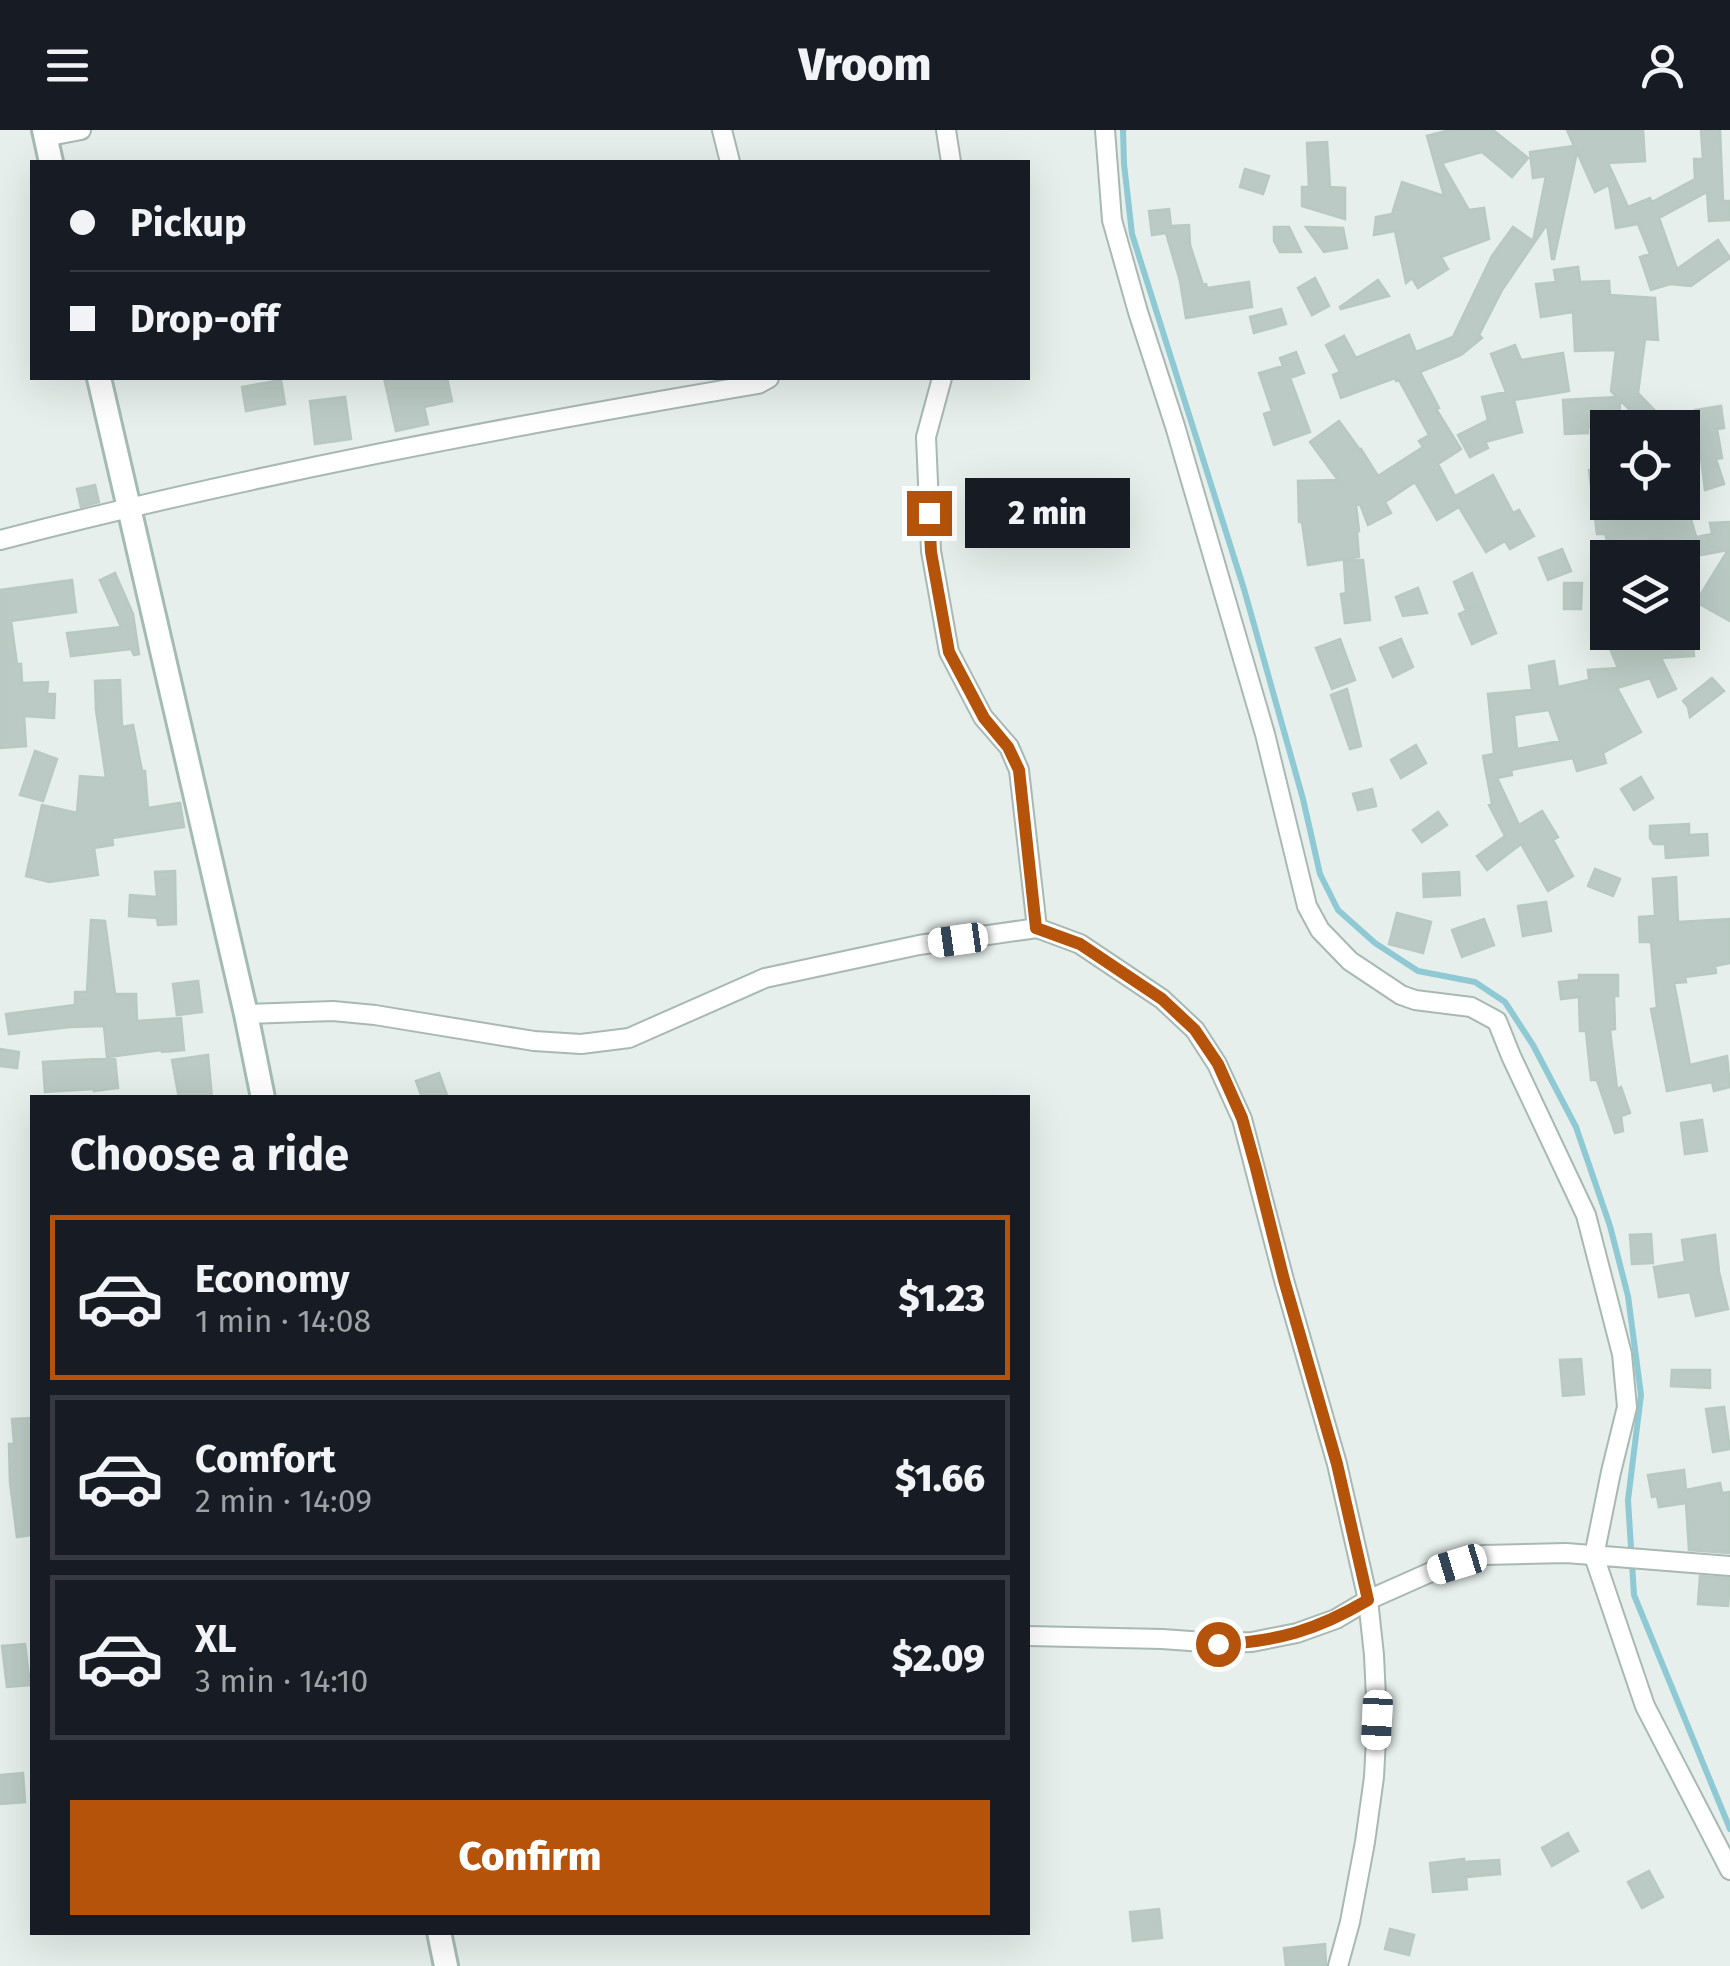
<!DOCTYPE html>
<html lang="en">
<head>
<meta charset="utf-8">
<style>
	body { margin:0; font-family:"Fira Sans",sans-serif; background:#242831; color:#f1f3f6; height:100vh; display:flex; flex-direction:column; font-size:38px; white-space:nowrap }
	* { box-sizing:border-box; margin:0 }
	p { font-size:32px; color:#9ea1a6 }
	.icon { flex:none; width:55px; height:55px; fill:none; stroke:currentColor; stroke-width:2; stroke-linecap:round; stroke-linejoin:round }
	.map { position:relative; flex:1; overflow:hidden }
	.drawer { position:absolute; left:30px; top:965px; width:1000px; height:840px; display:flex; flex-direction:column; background:#171b24; border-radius:0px; box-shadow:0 10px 40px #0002 }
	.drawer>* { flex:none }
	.banner { position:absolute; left:30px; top:30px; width:1000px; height:220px; border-radius:0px; box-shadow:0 10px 40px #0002; display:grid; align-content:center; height:220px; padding:0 40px; background:#171b24 }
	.tools { position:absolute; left:1590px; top:280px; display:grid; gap:20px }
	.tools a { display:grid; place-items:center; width:110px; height:110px; border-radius:0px; background:#171b24; box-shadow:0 10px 40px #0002; font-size:50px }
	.end { position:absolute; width:45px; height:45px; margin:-22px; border:12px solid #b45309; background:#fff; box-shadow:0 0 0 5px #fff }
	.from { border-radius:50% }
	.bubble { position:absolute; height:70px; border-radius:0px; background:#171b24; box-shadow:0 10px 40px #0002; font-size:32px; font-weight:800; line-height:70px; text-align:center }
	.car { position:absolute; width:30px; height:60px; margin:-30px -15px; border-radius:12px; box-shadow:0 0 8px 2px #0007; background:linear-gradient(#fff 24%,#345 0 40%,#fff 0 76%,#345 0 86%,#fff 0) }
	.banner b { display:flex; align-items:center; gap:35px; height:95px; font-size:38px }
	.banner b+b { border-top:2px solid #363941 }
	.banner i { width:25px; height:25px; background:#f1f3f6 }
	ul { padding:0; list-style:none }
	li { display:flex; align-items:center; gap:30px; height:165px; margin:0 20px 15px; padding:0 20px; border:5px solid #363941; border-radius:0px }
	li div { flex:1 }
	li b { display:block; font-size:38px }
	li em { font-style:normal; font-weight:800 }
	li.active { border-color:#b45309 }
	li>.icon { width:90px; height:90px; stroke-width:1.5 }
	h2 { padding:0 40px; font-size:45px; line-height:120px }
	.action { display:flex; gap:20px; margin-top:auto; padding:20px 40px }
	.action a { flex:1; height:115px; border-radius:0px; background:#b45309; color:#fff; font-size:40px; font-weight:800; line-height:115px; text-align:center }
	header { display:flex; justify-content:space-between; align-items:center; height:130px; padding:0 40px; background:#171b24; font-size:45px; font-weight:800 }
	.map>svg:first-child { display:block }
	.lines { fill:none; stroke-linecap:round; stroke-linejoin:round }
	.stream { stroke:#8ec9d4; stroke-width:6 }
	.building { fill:#bbcac4; stroke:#b8c9c2; stroke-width:2.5; fill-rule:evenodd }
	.minor-casing { stroke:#a8b8b2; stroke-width:22 }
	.secondary-casing { stroke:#a4bbb3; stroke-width:28 }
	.minor { stroke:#fff; stroke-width:18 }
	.secondary { stroke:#fff; stroke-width:22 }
	.route { stroke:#b45309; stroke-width:12 }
</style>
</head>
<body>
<header><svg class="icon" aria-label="menu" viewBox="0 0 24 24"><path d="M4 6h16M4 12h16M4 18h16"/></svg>Vroom<svg class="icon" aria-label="person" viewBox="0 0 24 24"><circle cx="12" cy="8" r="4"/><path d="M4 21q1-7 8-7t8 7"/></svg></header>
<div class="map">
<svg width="1730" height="1836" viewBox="0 0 1730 1836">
	<rect width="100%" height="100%" fill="#e6efeb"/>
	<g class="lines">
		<path class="stream" d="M 1123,0 L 1124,34 L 1132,104 L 1244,459 L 1303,669 L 1320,744 L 1338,780 L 1375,813 L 1418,841 L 1475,852 L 1505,872 L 1533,915 L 1576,997 L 1610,1096 L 1628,1166 L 1641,1265 L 1628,1370 L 1634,1465 L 1730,1699"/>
	</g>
	<path class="building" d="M 1450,0 L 1493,0 L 1528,28 L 1512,47 L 1482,22 L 1442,33 L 1469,80 L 1484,78 L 1489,109 L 1441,127 L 1448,139 L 1418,158 L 1412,148 L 1406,153 L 1395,101 L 1374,105 L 1376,87 L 1392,84 L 1402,52 L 1444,66 L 1427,6 Z
		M 1567,0 L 1643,0 L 1645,31 L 1608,33 L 1628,77 L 1650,68 L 1652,72 L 1695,49 L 1694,29 L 1703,29 L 1701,0 L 1720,0 L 1723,71 L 1730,71 L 1730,90 L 1709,91 L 1707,62 L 1659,88 L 1677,139 L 1718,110 L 1730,128 L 1691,156 L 1670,154 L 1651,160 L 1640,127 L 1650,124 L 1638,94 L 1616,98 L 1609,55 L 1595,62 L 1577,22 L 1554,129 L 1552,129 L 1547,94 L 1502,160 L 1479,205 L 1482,208 L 1461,225 L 1420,242 L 1439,278 L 1436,279 L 1461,319 L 1438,334 L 1455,366 L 1493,345 L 1513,383 L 1519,380 L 1534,406 L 1510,419 L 1505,411 L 1486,422 L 1459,377 L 1437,390 L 1415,352 L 1385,372 L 1391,383 L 1368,395 L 1360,374 L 1356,375 L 1359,401 L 1357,402 L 1359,427 L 1308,435 L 1302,392 L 1299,392 L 1298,351 L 1338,350 L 1310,312 L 1339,291 L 1360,320 L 1361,319 L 1378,346 L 1423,317 L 1419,311 L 1429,305 L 1399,250 L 1396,251 L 1395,248 L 1341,268 L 1333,245 L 1340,242 L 1326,215 L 1344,206 L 1356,228 L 1409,205 L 1416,222 L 1453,207 L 1492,126 L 1513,97 L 1533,111 L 1546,46 L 1533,48 L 1530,22 L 1574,16 Z
		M 1327,12 L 1330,57 L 1345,58 L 1345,89 L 1302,76 L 1302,57 L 1309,57 L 1307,13 Z
		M 1245,39 L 1269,46 L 1263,64 L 1240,57 Z
		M 1169,79 L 1171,96 L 1189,95 L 1190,115 L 1203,155 L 1206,154 L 1207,158 L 1249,152 L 1252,177 L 1186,188 L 1180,151 L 1166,103 L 1152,105 L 1149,81 Z
		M 1274,97 L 1289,97 L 1301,122 L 1280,122 L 1274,111 Z
		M 1306,97 L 1343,98 L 1347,118 L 1324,122 Z
		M 1578,137 L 1580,152 L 1609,151 L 1610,165 L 1655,168 L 1658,210 L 1645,209 L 1638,263 L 1656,282 L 1643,293 L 1620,270 L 1619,298 L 1588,297 L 1588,303 L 1565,304 L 1563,270 L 1617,267 L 1611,261 L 1616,220 L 1575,221 L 1573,182 L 1541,187 L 1536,154 L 1556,152 L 1554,140 Z
		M 1315,148 L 1329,176 L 1312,185 L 1298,158 Z
		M 1378,150 L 1389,166 L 1341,179 L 1340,177 Z
		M 1281,179 L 1286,194 L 1254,203 L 1250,187 Z
		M 1515,215 L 1521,230 L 1563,223 L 1569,261 L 1514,270 L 1522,302 L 1485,312 L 1488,318 L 1470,327 L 1458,305 L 1488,290 L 1482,267 L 1506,262 L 1491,224 Z
		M 1296,222 L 1304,243 L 1290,248 L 1310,302 L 1274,315 L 1264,284 L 1272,281 L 1259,243 L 1283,236 L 1280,228 Z
		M 384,248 L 447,248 L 452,271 L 424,277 L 428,294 L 396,301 Z
		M 281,250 L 285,274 L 246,281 L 242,257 Z
		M 345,267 L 351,309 L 315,314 L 310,271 Z
		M 1721,276 L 1724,298 L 1717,299 L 1722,328 L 1716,329 L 1724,354 L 1705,360 L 1695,280 Z
		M 1608,338 L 1608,372 L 1686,372 L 1697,410 L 1662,422 L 1658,409 L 1611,423 L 1605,404 L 1597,404 L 1589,340 Z
		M 95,355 L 99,372 L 81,377 L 77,359 Z
		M 1730,392 L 1730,491 L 1696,472 L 1728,420 L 1701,425 L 1697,407 L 1712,404 L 1710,393 Z
		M 1562,419 L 1571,441 L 1548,450 L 1539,428 Z
		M 1363,430 L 1370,490 L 1345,493 L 1341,464 L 1346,463 L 1344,431 Z
		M 115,443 L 133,484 L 139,524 L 134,525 L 131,519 L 71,526 L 67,503 L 121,497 L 100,450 Z
		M 1472,443 L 1496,503 L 1472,514 L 1459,484 L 1476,476 L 1465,478 L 1454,452 Z
		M 72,450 L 76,482 L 11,491 L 17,534 L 21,534 L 22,553 L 48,552 L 47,564 L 55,564 L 54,588 L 24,586 L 26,616 L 0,618 L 0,460 Z
		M 1564,453 L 1582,453 L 1581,479 L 1564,479 Z
		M 1418,458 L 1427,483 L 1403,486 L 1396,467 Z
		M 1603,502 L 1692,502 L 1694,526 L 1661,528 L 1676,559 L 1658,567 L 1650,548 L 1617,558 L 1641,602 L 1603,623 L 1606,633 L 1577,641 L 1573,628 L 1511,640 L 1512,645 L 1497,648 L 1519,695 L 1542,681 L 1558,707 L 1553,710 L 1573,746 L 1548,761 L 1521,714 L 1487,740 L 1477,726 L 1505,706 L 1489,675 L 1492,674 L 1483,626 L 1494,624 L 1488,564 L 1532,560 L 1529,536 L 1554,531 L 1558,557 L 1589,550 L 1588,540 L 1618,538 ZM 1549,580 L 1560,611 L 1517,619 L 1514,585 Z
		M 1340,509 L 1355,550 L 1332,559 L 1316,518 Z
		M 1401,509 L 1413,537 L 1393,547 L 1380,518 Z
		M 1712,548 L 1724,561 L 1690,587 L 1688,577 L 1683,571 Z
		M 120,550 L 122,597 L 133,595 L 142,641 L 145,641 L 148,678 L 180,673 L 184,697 L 112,708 L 113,715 L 94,718 L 98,745 L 49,752 L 26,746 L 42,675 L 77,683 L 80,646 L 106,648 L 96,580 L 95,551 Z
		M 1347,559 L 1361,616 L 1350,619 L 1331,565 Z
		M 1416,615 L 1426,633 L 1401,648 L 1391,630 Z
		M 35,621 L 57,629 L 43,671 L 20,665 Z
		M 1641,647 L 1653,668 L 1634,680 L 1621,659 Z
		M 1372,659 L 1376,676 L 1358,680 L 1353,664 Z
		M 1438,682 L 1447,695 L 1422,712 L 1413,700 Z
		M 1689,694 L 1689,705 L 1707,704 L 1708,725 L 1666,728 L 1665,714 L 1654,714 L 1650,708 L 1650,696 Z
		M 1595,739 L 1620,749 L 1613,766 L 1588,756 Z
		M 175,741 L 176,794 L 158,795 L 157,788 L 129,786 L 130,765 L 157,767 L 155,742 Z
		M 1459,742 L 1460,765 L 1424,767 L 1423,744 Z
		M 1676,747 L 1678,792 L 1730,789 L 1730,833 L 1715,836 L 1716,843 L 1685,847 L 1686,852 L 1674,853 L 1690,935 L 1727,926 L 1730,957 L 1714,961 L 1712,952 L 1667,961 L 1651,879 L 1657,878 L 1651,812 L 1640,812 L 1639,787 L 1655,786 L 1653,749 Z
		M 1546,772 L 1551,801 L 1523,806 L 1518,776 Z
		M 1397,783 L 1431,792 L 1423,823 L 1389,814 Z
		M 1484,789 L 1494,815 L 1462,827 L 1452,800 Z
		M 91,790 L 105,791 L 115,864 L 136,864 L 137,891 L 181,888 L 184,920 L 162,922 L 162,920 L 107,927 L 104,896 L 70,897 L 9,904 L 6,884 L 75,875 L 75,862 L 87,862 Z
		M 1579,845 L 1618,845 L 1618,866 L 1614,866 L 1615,899 L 1610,900 L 1617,959 L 1621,957 L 1630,983 L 1621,986 L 1623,1001 L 1615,1003 L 1597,950 L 1591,950 L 1586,901 L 1580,901 L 1579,867 L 1561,869 L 1559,852 L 1579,850 Z
		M 198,851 L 202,882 L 177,885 L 173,854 Z
		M 0,919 L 19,922 L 17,938 L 0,936 Z
		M 208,925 L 212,968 L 179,968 L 172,930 Z
		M 115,928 L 118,958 L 94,961 L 94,959 L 45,962 L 43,932 Z
		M 439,943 L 448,968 L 422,968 L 416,951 Z
		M 1702,990 L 1707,1021 L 1685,1024 L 1681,993 Z
		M 1651,1104 L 1653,1133 L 1632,1134 L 1630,1105 Z
		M 1715,1105 L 1719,1142 L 1728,1179 L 1696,1186 L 1690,1162 L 1659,1167 L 1654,1137 L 1685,1132 L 1682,1110 Z
		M 1581,1229 L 1584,1264 L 1563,1266 L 1560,1230 Z
		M 1672,1240 L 1710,1240 L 1710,1258 L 1671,1256 Z
		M 1724,1277 L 1730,1319 L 1713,1322 L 1706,1279 Z
		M 32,1288 L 32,1405 L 17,1407 L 10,1352 L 9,1314 L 14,1314 L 12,1289 Z
		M 1684,1340 L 1686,1360 L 1720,1353 L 1722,1363 L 1730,1362 L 1730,1423 L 1689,1420 L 1686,1373 L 1659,1377 L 1657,1366 L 1652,1367 L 1648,1345 Z
		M 1700,1446 L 1730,1448 L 1728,1476 L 1698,1474 Z
		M 25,1514 L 30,1555 L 7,1557 L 2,1516 Z
		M 23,1643 L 25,1672 L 0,1674 L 0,1645 Z
		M 1568,1703 L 1578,1721 L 1552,1736 L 1542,1718 Z
		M 1464,1729 L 1464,1732 L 1499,1730 L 1500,1744 L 1466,1747 L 1467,1759 L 1433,1762 L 1430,1733 Z
		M 1649,1741 L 1663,1767 L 1642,1778 L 1628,1752 Z
		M 1159,1779 L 1162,1808 L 1133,1811 L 1130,1782 Z
		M 1390,1799 L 1414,1805 L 1409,1825 L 1385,1819 Z
		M 1325,1814 L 1326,1836 L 1286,1836 L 1284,1818 Z"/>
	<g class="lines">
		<defs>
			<path id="minor" d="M 722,0 L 730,32
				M 946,0 L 951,32
				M 1105,0 L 1112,90 L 1138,182 L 1175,296 L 1265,604 L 1307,776 L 1320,800 L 1350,831 L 1401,865 L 1415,870 L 1471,877 L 1497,891 L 1511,926 L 1586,1085 L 1622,1224 L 1627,1277 L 1611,1342 L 1594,1426 L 1645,1576 L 1730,1740
				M 45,7 L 81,0
				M 942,248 L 926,307 L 931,421 L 949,522 L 983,587 L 1009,617 L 1019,640 L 1037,798
				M 0,410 C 250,345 504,297 758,254 L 769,248
				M 246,884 L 333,881 L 375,885 L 534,911 L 581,914 L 629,908 L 765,848 L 919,815 L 1037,798 L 1080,814 L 1162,869 L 1195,900 L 1217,934 L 1242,989 L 1284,1150 L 1337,1334 L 1368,1470 L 1374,1525 L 1377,1590 L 1374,1647 L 1365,1712 L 1350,1792 L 1338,1836
				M 1028,1506 L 1162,1509 L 1218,1513 L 1252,1512 L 1297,1503 L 1336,1489 L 1368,1470 L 1431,1442 L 1483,1425 L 1566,1423 L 1730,1436"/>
			<path id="secondary" d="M 44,0 L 51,32
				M 99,248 L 246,884 L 263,968
				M 439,1802 L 446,1836"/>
		</defs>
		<use href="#minor" class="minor-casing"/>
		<use href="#secondary" class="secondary-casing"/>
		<use href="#minor" class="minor"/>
		<use href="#secondary" class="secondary"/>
	</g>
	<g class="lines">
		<path class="route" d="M 929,383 L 931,422 L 949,522 L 984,588 L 1008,617 L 1019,640 L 1036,798 L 1080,814 L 1162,869 L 1195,900 L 1218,934 L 1242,988 L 1256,1038 L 1284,1150 L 1337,1334 L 1368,1470 C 1317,1500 1277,1512 1218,1514"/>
	</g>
</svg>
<div class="tools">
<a><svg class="icon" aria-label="locate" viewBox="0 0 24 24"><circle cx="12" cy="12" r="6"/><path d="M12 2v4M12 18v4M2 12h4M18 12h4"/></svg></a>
<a><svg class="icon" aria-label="layers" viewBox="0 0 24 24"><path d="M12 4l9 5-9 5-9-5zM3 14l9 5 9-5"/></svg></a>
</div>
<i class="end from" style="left:1218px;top:1514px"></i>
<i class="end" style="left:929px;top:383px"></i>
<div class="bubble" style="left:965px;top:348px;width:165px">2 min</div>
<i class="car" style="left:958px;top:810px;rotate:262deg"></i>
<i class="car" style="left:1457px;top:1434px;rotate:253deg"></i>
<i class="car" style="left:1377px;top:1590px;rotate:183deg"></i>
<div class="banner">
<b><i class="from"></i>Pickup</b>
<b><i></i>Drop-off</b>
</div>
<section class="drawer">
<h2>Choose a ride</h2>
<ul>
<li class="active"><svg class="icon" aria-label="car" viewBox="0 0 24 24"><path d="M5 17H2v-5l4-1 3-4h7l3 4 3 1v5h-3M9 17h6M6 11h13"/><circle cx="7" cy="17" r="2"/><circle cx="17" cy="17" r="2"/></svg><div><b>Economy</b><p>1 min · 14:08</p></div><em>$1.23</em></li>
<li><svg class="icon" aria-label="car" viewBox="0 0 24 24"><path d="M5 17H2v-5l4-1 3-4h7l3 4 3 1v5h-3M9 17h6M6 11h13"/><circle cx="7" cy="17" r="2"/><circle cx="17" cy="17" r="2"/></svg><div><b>Comfort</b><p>2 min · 14:09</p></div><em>$1.66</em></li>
<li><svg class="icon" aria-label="car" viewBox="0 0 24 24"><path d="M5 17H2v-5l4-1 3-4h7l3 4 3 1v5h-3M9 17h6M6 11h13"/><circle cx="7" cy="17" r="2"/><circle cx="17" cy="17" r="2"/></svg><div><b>XL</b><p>3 min · 14:10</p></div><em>$2.09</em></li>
</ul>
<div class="action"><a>Confirm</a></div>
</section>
</div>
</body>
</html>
